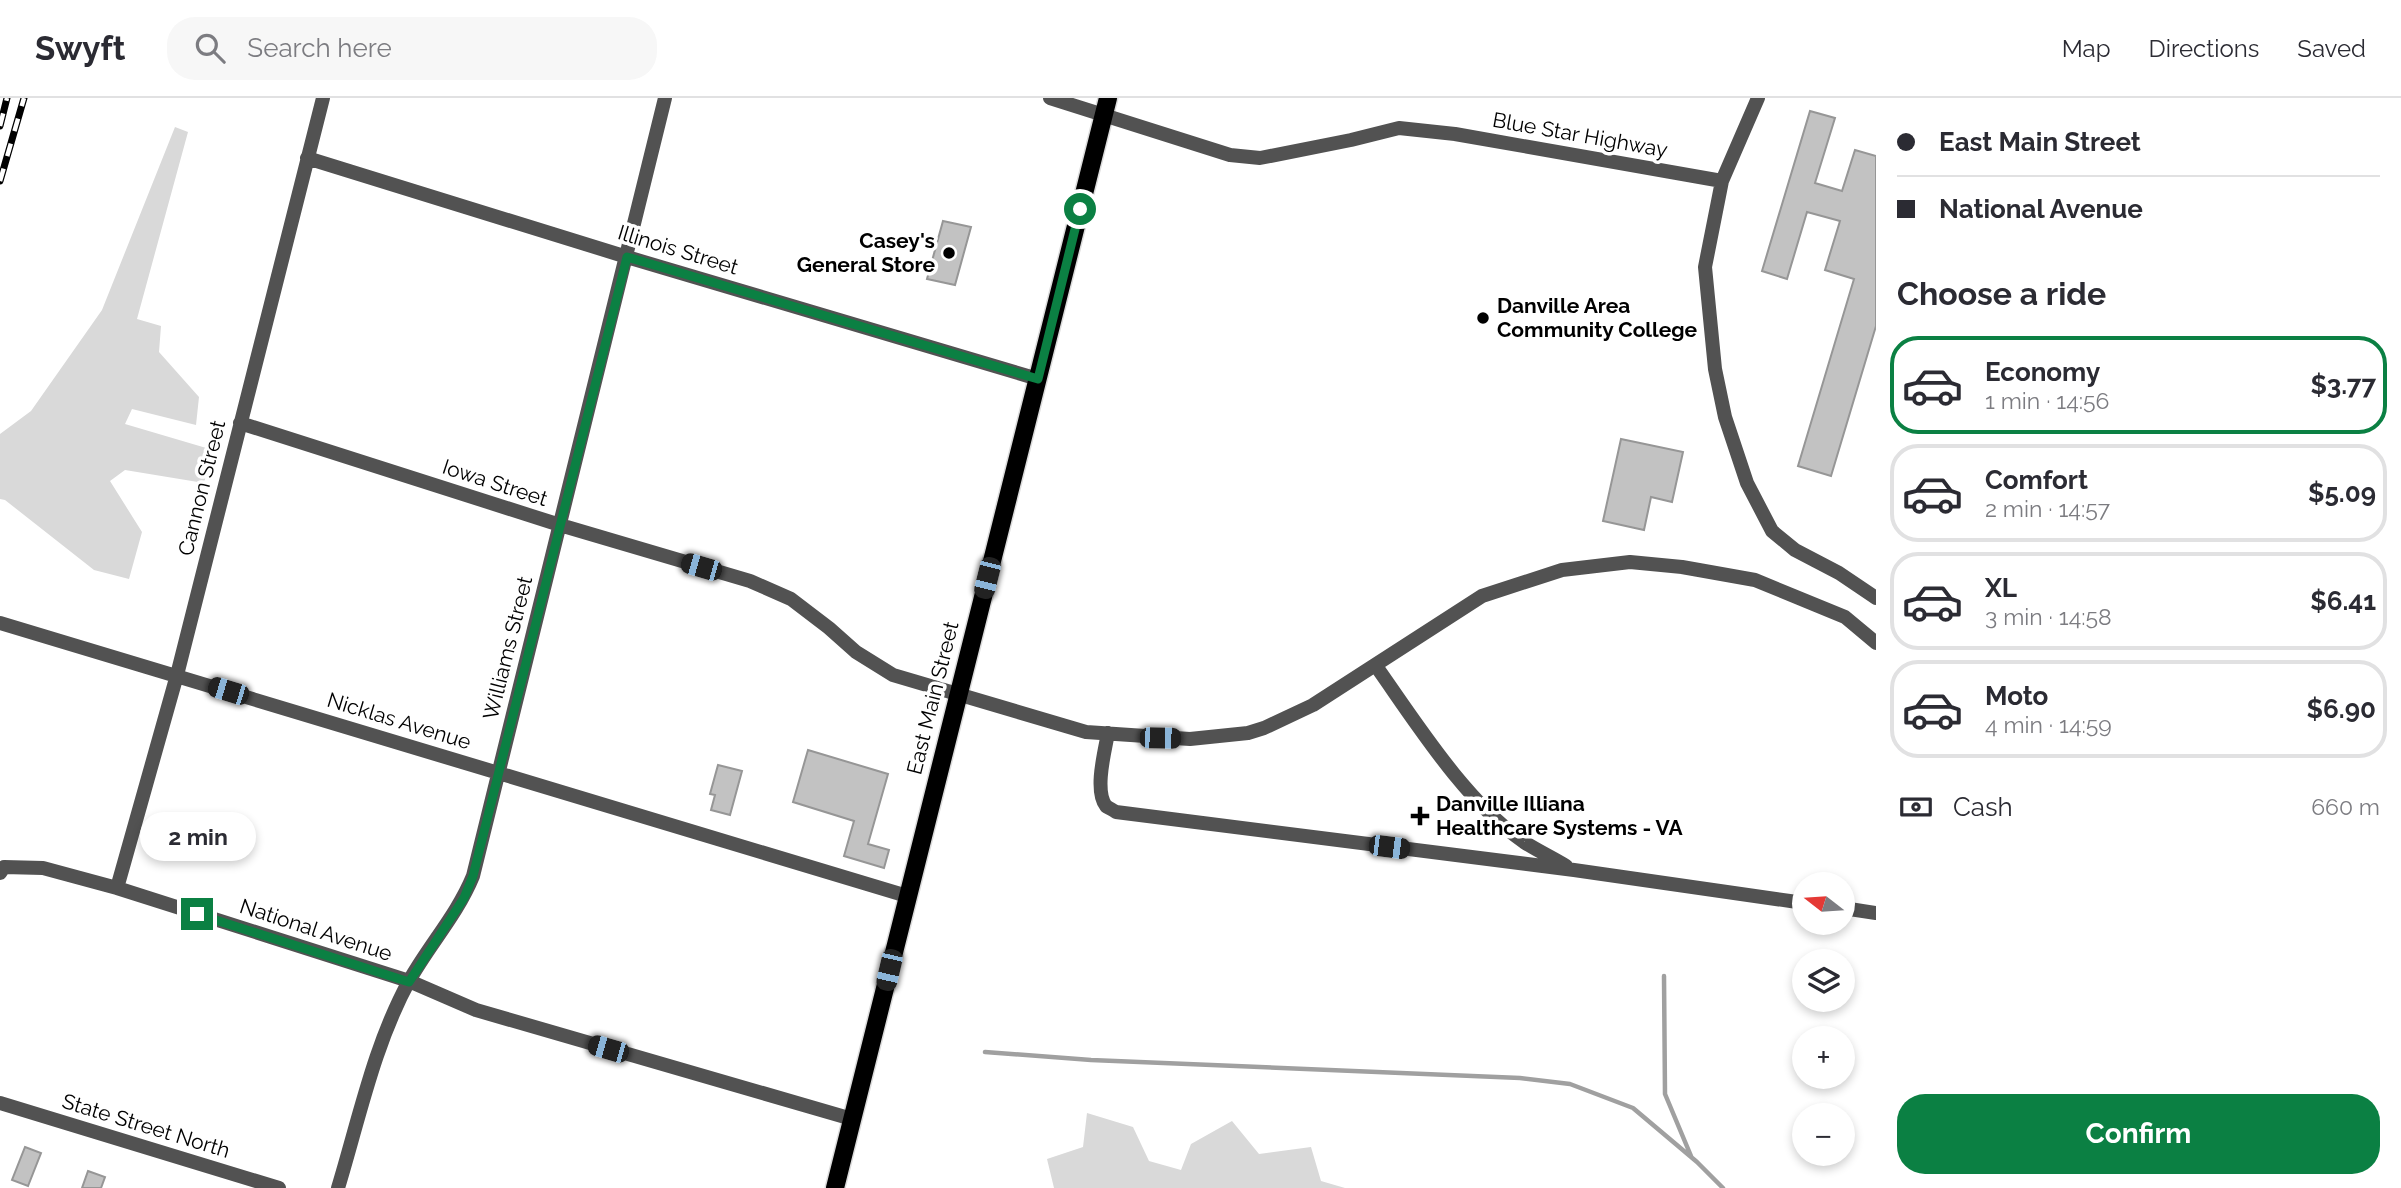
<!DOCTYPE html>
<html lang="en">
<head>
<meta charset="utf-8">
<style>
	body { margin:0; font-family:Raleway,sans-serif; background:#f7f7f7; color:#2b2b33; height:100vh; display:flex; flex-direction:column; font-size:26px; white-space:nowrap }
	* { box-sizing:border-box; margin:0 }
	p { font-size:23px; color:#7c7c81 }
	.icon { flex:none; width:38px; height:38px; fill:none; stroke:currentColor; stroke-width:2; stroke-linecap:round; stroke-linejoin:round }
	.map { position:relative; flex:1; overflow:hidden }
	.sheet { display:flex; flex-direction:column; background:#fff; width:525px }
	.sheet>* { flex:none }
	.guide { display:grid; align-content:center; height:154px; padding:0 21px; background:#fff }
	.needle { width:46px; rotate:287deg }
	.tools { position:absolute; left:1792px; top:774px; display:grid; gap:14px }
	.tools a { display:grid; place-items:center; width:63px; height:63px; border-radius:50%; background:#fff; box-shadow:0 4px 10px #0003; font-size:35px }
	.end { position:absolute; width:32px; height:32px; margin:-16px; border:9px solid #0b8043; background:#fff; box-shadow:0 0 0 4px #fff }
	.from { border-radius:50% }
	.bubble { position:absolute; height:49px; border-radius:24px; background:#fff; box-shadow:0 4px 10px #0003; font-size:23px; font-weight:700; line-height:49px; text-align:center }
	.car { position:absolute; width:21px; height:42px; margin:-21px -10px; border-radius:9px; box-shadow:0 0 5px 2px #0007; background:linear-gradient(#222 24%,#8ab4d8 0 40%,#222 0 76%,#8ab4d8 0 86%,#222 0) }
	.guide b { display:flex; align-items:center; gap:24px; height:66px; font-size:26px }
	.guide b+b { border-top:2px solid #e1e1e2 }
	.guide i { width:18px; height:18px; background:#2b2b33 }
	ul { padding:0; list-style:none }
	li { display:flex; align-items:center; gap:21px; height:98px; margin:0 14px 10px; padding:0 7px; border:4px solid #e1e1e2; border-radius:28px }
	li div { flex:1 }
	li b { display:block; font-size:26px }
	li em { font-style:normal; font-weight:700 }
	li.current { border-color:#0b8043 }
	li>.icon { width:63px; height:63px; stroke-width:1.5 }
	h2 { padding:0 21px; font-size:32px; line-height:84px }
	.pay { display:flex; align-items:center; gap:18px; height:77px; padding:0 21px; font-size:26px }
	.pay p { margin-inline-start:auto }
	.cta { display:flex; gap:14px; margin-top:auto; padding:14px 21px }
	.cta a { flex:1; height:80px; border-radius:28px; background:#0b8043; color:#fff; font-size:28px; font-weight:700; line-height:80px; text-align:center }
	header { display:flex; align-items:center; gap:42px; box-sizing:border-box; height:98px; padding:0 35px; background:#fff; border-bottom:2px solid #e1e1e2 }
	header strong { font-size:33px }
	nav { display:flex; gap:38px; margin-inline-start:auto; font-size:24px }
	.search { width:490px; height:63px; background:#f7f7f7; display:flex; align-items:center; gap:18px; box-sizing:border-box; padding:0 24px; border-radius:28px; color:#7c7c81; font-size:26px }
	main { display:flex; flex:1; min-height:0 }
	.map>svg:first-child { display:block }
	.green { fill:#d9d9d9 }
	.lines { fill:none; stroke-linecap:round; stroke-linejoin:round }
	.stream { stroke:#a0a0a0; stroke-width:4.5 }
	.building { fill:#c2c2c2; stroke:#969696; stroke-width:2 }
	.primary-casing { stroke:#dbdbdb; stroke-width:21 }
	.street { stroke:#525252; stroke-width:14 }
	.primary { stroke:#000; stroke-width:18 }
	.rail-casing { stroke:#000; stroke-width:7 }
	.rail { stroke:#fff; stroke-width:4.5; stroke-dasharray:13; stroke-linecap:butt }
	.route { stroke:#0b8043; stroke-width:9 }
	.poi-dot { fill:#000; stroke:#fff; stroke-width:2.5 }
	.labels { text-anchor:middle; stroke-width:7; stroke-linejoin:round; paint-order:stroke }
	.street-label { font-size:21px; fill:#000; stroke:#fff }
	.poi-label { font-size:21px; font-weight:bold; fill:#000; stroke:#fff; text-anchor:start }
</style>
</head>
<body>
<header>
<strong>Swyft</strong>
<div class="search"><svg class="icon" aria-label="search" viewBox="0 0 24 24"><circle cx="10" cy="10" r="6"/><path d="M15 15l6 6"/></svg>Search here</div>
<nav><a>Map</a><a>Directions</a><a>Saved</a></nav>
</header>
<main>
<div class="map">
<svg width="1876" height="1090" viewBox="0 0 1876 1090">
	<rect width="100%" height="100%" fill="#fff"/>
	<path class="green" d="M 175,29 L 188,34 L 137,221 L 161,228 L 159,254 L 199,299 L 196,327 L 132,311 L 125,326 L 213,352 L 204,385 L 125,372 L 110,383 L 142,434 L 129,481 L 94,472 L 5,402 L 0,401 L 0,336 L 31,313 L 102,212 Z
		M 1087,1015 L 1133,1029 L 1149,1063 L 1181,1072 L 1191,1046 L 1232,1023 L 1259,1056 L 1311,1049 L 1321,1083 L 1345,1090 L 1054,1090 L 1047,1061 L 1083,1049 Z"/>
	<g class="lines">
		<path class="stream" d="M 1664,878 L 1665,996 L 1691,1058
			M 985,954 L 1091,962 L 1520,980 L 1570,986 L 1633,1010 L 1697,1064 L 1723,1090"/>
	</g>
	<path class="building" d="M 1810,13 L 1835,20 L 1815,85 L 1842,93 L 1855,52 L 1876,58 L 1876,228 L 1831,378 L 1798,368 L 1854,181 L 1825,172 L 1840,123 L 1807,114 L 1787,181 L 1762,173 Z
		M 943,123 L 971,129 L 955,187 L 927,181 Z
		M 1621,341 L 1683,354 L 1672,404 L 1651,399 L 1644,432 L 1603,423 Z
		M 808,652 L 888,676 L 868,746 L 889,752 L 884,770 L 844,758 L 854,723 L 793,704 Z
		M 718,667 L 742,673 L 730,717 L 711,712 L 715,697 L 710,696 Z
		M 25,1049 L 41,1055 L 28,1088 L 12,1082 Z
		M 88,1073 L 105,1079 L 101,1090 L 82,1090 Z"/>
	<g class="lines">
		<defs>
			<path id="primary" d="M 835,1090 L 1108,0"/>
		</defs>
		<use href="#primary" class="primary-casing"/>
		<path class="street" d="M 1050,0 L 1230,57 L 1260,60 L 1351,42 L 1399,30 L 1455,36 L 1722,83 L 1705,169 L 1715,271 L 1725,319 L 1747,385 L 1772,433 L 1795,452 L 1839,475 L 1876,500
			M 307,60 L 627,159 L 1038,281
			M 1722,83 L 1758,0
			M 240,325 L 560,427 L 750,483 L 791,501 L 829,530 L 856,554 L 893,577 L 1086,634 L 1190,641 L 1248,635 L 1264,630 L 1313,607 L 1482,498 L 1562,472 L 1630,464 L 1682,469 L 1755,482 L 1845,519 L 1876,545
			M 0,525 L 907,798
			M 1376,568 C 1417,626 1465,703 1524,744 C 1538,753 1553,760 1566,768
			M 1108,635 C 1105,652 1094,693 1106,708 C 1107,709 1115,713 1116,714 L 1574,772 L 1804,805
			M 0,775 L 4,769 L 43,770 L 117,790 L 409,883 L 476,912 L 852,1021
			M 117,790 L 177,577 L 323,0
			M 1843,810 L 1876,815
			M 0,1005 L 279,1090
			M 338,1090 C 359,1021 374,947 409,883 C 429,847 457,817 473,778 L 665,0"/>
		<use href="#primary" class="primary"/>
		<defs>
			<path id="rail" d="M 0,28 L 7,0
				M 0,83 L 24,0"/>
		</defs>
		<use href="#rail" class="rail-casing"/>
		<use href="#rail" class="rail"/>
	</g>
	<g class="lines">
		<path class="route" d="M 197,816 L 409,884 L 464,800 L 473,778 L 627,159 L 1038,281 L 1080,111"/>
	</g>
	<g class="poi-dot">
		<circle cx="949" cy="155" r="7"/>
		<circle cx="1483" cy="220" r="7"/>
		<path d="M1416.5 707.5h7v7h7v7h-7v7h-7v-7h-7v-7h7z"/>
	</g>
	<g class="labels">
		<g class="street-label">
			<text transform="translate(1580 37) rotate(10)" y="7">Blue Star Highway</text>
			<text transform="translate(678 152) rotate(17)" y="7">Illinois Street</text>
			<text transform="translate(495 385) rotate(18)" y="7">Iowa Street</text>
			<text transform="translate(202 390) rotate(-76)" y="7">Cannon Street</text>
			<text transform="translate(508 550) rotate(-76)" y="7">Williams Street</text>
			<text transform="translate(933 600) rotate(-76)" y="7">East Main Street</text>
			<text transform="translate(399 623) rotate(17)" y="7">Nicklas Avenue</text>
			<text transform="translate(316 832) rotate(18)" y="7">National Avenue</text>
			<text transform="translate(146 1028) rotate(17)" y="7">State Street North</text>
		</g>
		<g class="poi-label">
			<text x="935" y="150" text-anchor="end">Casey's<tspan x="935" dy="24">General Store</tspan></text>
			<text x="1497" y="215">Danville Area<tspan x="1497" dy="24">Community College</tspan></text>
			<text x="1436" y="713">Danville Illiana<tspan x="1436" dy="24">Healthcare Systems - VA</tspan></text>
		</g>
	</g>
</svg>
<div class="tools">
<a><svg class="needle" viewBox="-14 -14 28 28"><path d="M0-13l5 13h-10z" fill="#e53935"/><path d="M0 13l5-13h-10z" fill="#7c7c81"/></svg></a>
<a><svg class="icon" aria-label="layers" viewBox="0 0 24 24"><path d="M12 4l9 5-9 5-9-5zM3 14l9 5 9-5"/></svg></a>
<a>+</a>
<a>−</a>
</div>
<i class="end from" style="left:1080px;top:111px"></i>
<i class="end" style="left:197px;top:816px"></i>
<div class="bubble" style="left:140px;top:714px;width:116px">2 min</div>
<i class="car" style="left:701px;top:469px;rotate:286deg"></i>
<i class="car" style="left:987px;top:480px;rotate:194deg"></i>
<i class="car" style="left:228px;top:593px;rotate:287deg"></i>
<i class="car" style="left:1160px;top:640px;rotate:91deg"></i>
<i class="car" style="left:1389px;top:749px;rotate:97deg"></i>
<i class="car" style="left:889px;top:872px;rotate:193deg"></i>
<i class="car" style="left:608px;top:951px;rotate:286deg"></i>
</div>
<section class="sheet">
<div class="guide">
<b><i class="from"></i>East Main Street</b>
<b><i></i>National Avenue</b>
</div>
<h2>Choose a ride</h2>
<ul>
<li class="current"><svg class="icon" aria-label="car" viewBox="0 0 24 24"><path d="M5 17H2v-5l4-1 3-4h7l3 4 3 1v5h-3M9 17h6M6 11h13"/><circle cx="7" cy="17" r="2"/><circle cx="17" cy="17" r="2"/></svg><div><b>Economy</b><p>1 min · 14:56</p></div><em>$3.77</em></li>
<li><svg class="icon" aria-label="car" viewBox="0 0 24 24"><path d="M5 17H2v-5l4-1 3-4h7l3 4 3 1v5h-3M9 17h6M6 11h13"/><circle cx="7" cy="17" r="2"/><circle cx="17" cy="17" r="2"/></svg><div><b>Comfort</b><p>2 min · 14:57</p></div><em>$5.09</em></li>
<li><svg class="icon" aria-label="car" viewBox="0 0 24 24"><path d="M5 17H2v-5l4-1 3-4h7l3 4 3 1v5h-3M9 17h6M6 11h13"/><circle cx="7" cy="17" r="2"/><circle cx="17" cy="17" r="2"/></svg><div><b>XL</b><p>3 min · 14:58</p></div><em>$6.41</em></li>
<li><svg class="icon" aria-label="car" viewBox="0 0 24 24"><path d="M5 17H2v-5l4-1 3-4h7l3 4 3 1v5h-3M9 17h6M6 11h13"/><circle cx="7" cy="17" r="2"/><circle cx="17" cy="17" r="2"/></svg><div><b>Moto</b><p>4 min · 14:59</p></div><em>$6.90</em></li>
</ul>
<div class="pay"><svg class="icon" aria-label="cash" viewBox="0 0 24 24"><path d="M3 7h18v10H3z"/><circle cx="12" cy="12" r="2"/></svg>Cash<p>660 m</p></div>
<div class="cta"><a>Confirm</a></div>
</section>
</main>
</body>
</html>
